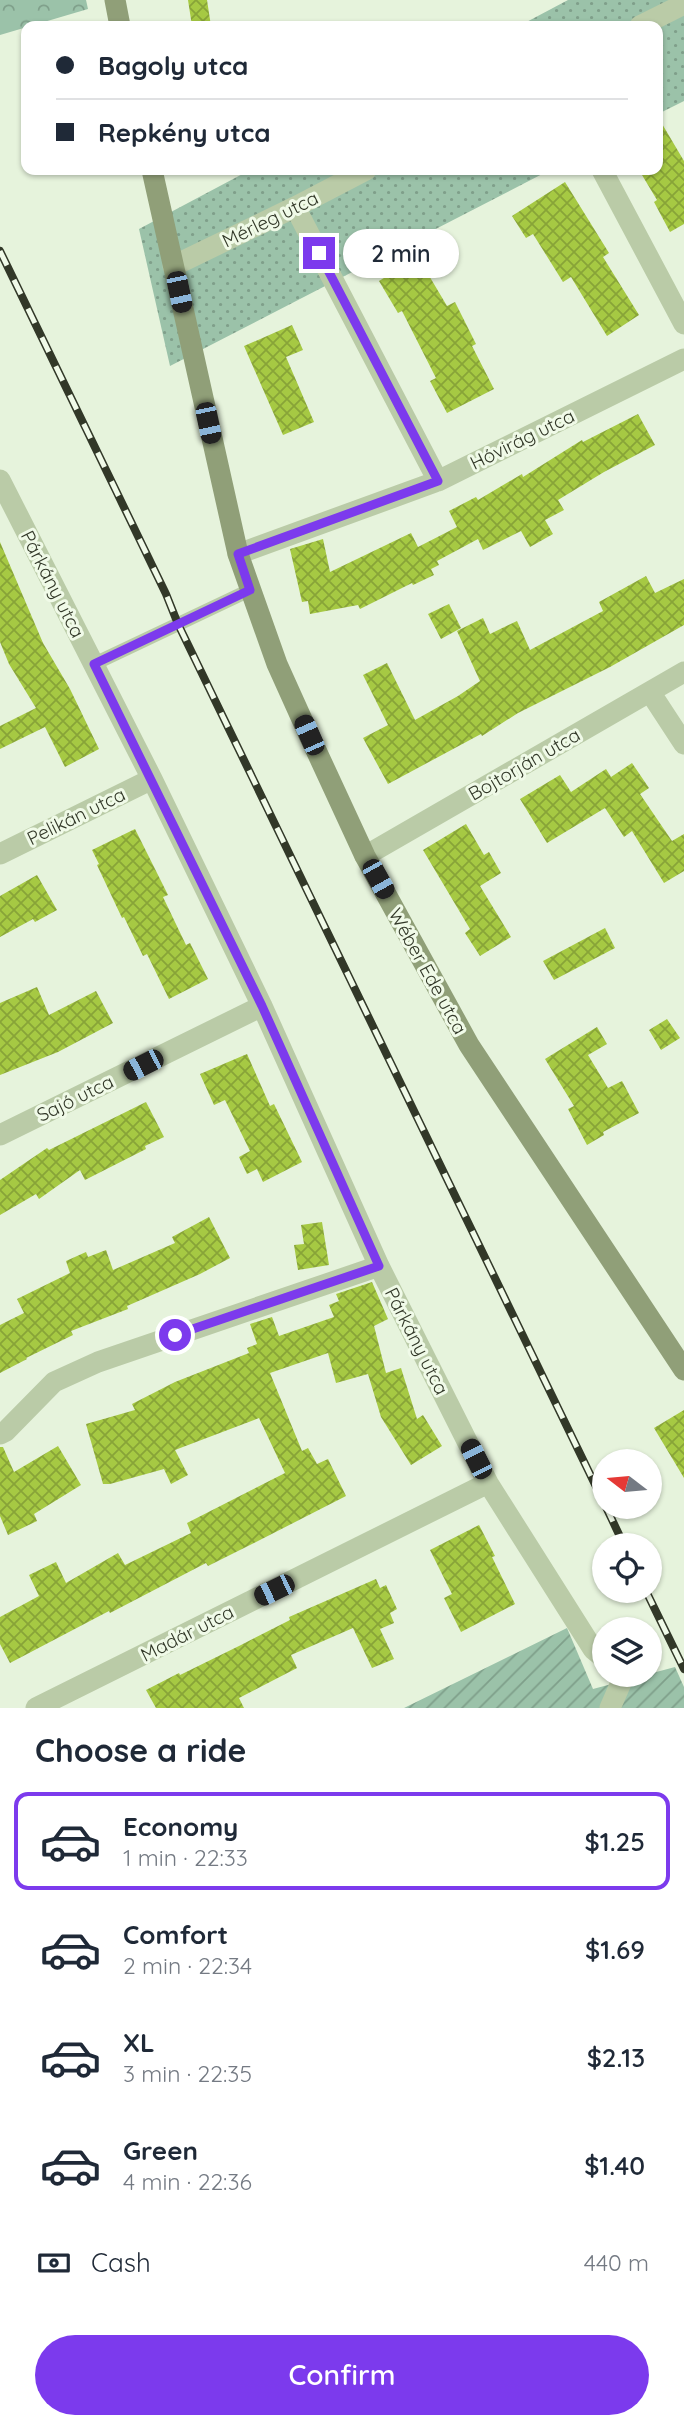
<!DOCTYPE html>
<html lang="en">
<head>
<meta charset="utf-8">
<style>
	body { margin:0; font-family:Quicksand,sans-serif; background:#f2f2f3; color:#1f2937; height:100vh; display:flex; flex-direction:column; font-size:26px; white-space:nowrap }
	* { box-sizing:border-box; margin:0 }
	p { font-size:23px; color:#747a83 }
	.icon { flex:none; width:38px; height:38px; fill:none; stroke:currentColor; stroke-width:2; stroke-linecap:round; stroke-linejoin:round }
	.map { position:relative; height:1708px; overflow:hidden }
	.drawer { display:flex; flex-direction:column; background:#fff; flex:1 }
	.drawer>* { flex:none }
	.guide { position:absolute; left:21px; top:21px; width:642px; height:154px; border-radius:14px; box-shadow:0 2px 5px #0004; display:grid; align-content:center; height:154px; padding:0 35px; background:#fff }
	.needle { width:46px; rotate:286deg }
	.tools { position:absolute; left:592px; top:1449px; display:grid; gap:14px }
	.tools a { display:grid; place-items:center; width:70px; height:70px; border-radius:50%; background:#fff; box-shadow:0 2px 5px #0004; font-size:35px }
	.end { position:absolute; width:32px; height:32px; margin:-16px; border:9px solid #7c3aed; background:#fff; box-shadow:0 0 0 4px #fff }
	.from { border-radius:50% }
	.bubble { position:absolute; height:49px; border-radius:24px; background:#fff; box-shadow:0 2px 5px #0004; font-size:23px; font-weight:600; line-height:49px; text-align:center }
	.car { position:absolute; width:21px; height:42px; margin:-21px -10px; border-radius:9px; box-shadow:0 0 5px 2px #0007; background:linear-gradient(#222 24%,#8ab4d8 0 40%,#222 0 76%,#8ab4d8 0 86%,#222 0) }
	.guide b { display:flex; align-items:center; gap:24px; height:66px; font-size:26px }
	.guide b+b { border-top:2px solid #e0e1e3 }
	.guide i { width:18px; height:18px; background:#1f2937 }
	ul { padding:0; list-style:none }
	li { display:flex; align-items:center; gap:21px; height:98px; margin:0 14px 10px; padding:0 21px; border:4px solid transparent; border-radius:14px }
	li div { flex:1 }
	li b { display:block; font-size:26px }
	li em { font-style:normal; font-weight:600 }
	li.active { border-color:#7c3aed }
	li>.icon { width:63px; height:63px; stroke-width:1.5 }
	h2 { padding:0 35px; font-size:32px; line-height:84px }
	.pay { display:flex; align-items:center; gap:18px; height:77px; padding:0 35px; font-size:26px }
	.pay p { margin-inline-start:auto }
	.action { display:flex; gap:14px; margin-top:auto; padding:14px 35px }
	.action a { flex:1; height:80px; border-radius:42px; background:#7c3aed; color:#fff; font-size:28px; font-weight:600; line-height:80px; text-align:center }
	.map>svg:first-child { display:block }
	.grass { fill:url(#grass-dots) }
	.forest { fill:url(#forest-crowns) }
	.garden { fill:url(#garden-furrows) }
	.building { fill:url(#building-cross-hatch) }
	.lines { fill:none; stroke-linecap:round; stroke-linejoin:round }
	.lane { stroke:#bacba7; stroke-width:14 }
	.street { stroke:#bacba7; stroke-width:21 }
	.secondary { stroke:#909f78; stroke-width:21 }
	.rail-casing { stroke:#323828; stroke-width:8 }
	.rail { stroke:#f0fae8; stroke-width:5; stroke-dasharray:16; stroke-linecap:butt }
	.route { stroke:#7c3aed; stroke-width:9 }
	.labels { text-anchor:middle; stroke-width:6; stroke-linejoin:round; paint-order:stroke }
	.street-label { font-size:19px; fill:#323828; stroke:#f0fae8 }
</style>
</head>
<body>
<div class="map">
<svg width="684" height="1708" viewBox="0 0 684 1708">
	<defs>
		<pattern id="grass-dots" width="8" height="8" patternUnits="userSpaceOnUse" patternTransform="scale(1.75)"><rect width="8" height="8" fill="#9bc2a9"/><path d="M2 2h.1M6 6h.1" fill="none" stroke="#7f9f8a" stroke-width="1.8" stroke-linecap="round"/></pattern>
		<pattern id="forest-crowns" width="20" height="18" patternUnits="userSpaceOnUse" patternTransform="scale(1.75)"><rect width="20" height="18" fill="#9bc2a9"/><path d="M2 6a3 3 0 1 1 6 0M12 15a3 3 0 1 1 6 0" fill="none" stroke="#7f9f8a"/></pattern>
		<pattern id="garden-furrows" width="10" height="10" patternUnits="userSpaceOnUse" patternTransform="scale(1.75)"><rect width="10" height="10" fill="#9bc2a9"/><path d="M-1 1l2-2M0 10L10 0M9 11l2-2" fill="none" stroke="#7f9f8a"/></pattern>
		<pattern id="building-cross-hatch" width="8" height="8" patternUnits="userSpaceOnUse" patternTransform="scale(1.75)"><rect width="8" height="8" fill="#a6c943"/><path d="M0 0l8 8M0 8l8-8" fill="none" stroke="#88a438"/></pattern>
	</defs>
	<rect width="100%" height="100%" fill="#e6f3dc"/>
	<path class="grass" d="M 568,0 L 684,0 L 684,101 L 658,114 L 658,26 L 519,26 Z
		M 250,170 L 550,170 L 170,366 L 139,229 Z"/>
	<path class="forest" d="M 0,0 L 86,0 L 88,9 L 0,35 Z"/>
	<path class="garden" d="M 567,1628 L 593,1689 L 675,1667 L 684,1687 L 684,1708 L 404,1708 Z"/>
	<path class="building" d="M 188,0 L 207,0 L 211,26 L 192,26 Z
		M 658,117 L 684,161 L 684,224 L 670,232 L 654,202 L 657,200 L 639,170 L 658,170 Z
		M 565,182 L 609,253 L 603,257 L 639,315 L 607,336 L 571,277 L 563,282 L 533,234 L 526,238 L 512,216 Z
		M 418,257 L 447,306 L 455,302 L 476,344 L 472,346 L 494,389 L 447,413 L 430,381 L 436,378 L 402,311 L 398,313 L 379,281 Z
		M 292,325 L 303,350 L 286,357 L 314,422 L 283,435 L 244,346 Z
		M 638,414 L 655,445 L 604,472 L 558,500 L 564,510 L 545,520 L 553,534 L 530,547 L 521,531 L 483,550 L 478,539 L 437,561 L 439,565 L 431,569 L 434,575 L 413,585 L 412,583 L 360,609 L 358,605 L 310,614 L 308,601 L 302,602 L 290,549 L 323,539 L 330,572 L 411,533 L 418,547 L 457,527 L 449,511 L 476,497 L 478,500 L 522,474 L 523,477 L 582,440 L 583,442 Z
		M 0,542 L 43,643 L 70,689 L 99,749 L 65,767 L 45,727 L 0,749 L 0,726 L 36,708 L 9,664 L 0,642 Z
		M 646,576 L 655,593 L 684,579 L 684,625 L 610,667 L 518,713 L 482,736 L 481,734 L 388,784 L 363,738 L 388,725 L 363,675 L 387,663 L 415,720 L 458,696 L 480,681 L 457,631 L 483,618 L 490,634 L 517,621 L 530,650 L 603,611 L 599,602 Z
		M 449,604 L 461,628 L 441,639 L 428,614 Z
		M 632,763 L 649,788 L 640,794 L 672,841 L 684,834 L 684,871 L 664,883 L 632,831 L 624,837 L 605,808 L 547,843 L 520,799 L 560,775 L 571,792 L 606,769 L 611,777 Z
		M 466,824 L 484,855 L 489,852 L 501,873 L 480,886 L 511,937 L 480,956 L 465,933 L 470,929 L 423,850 Z
		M 135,829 L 168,895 L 163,897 L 186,945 L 190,943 L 208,979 L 169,999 L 147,954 L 143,956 L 124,917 L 122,918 L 97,865 L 99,864 L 92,850 Z
		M 37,875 L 57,910 L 35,922 L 33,919 L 0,937 L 0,896 Z
		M 605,928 L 615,948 L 554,980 L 543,961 Z
		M 37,987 L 49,1015 L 96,991 L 113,1023 L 58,1052 L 0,1075 L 0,1003 Z
		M 667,1019 L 680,1038 L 661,1050 L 649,1030 Z
		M 597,1027 L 607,1044 L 588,1055 L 608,1088 L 622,1081 L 639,1113 L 603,1132 L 604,1135 L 587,1145 L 568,1109 L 574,1106 L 545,1059 Z
		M 247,1054 L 270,1106 L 274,1104 L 302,1162 L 263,1182 L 257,1169 L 247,1174 L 239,1157 L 250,1151 L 225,1100 L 214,1105 L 200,1074 Z
		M 146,1102 L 164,1137 L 145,1146 L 146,1149 L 85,1180 L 80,1170 L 39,1199 L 36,1194 L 0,1215 L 0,1180 L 47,1148 L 49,1150 Z
		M 209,1217 L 230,1258 L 200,1274 L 127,1306 L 128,1309 L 71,1331 L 73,1335 L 26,1358 L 27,1359 L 0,1373 L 0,1325 L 24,1313 L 17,1299 L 70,1273 L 66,1261 L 86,1252 L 88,1257 L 106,1250 L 113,1270 L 175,1243 L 172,1237 Z
		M 322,1222 L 329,1265 L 298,1270 L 294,1245 L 304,1244 L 301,1225 Z
		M 372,1282 L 388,1319 L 374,1326 L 386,1373 L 401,1368 L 417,1419 L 423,1415 L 442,1446 L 411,1465 L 381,1417 L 368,1374 L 336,1383 L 328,1353 L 270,1373 L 302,1451 L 308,1448 L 317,1464 L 328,1459 L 346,1496 L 258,1541 L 208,1566 L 206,1563 L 110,1613 L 109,1611 L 10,1663 L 0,1644 L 0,1617 L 39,1596 L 29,1575 L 56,1562 L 66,1583 L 118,1553 L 125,1565 L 191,1533 L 187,1523 L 285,1473 L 259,1418 L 175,1450 L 188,1475 L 171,1484 L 164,1469 L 110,1484 L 103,1484 L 86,1424 L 135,1410 L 132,1404 L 175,1382 L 249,1353 L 247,1348 L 257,1344 L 250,1324 L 272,1317 L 279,1336 L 334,1317 L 329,1305 L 339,1301 L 336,1294 Z
		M 684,1410 L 684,1478 L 654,1428 Z
		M 58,1446 L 81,1485 L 34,1514 L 37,1521 L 8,1535 L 0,1516 L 0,1447 L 3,1447 L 14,1472 Z
		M 479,1525 L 495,1556 L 492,1557 L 515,1604 L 461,1632 L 444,1598 L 452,1594 L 430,1550 Z
		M 376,1579 L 380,1588 L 386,1585 L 397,1609 L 390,1613 L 394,1623 L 380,1629 L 394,1659 L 372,1668 L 353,1628 L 291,1655 L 297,1668 L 239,1698 L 244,1708 L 156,1708 L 146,1690 L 179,1673 L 180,1675 L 241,1645 L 290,1620 L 289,1617 Z"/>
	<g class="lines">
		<path class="lane" d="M 94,664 L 250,590"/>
		<path class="street" d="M 640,26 L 684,4
			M 602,170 L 684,324
			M 295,207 L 438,481
			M 173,266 L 295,207 L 366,170
			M 0,480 L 152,779 L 262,1006 L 379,1266 L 488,1483 L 593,1649 L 604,1658
			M 238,554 L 438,481 L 684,359
			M 650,692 L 684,744
			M 0,854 L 152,779
			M 365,856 L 684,672
			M 0,1135 L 262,1006
			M 0,1434 L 6,1431 L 54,1382 L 98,1362 L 379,1266
			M 36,1708 L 488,1483
			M 610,1708 L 624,1676 L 623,1675"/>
		<path class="secondary" d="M 115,0 L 120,26
			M 152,170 L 238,554 L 277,664 L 309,735 L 365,856 L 469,1045 L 684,1370"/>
		<defs>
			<path id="rail" d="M 0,251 L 166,594 L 178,624 L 604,1503
				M 606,1507 L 624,1545
				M 646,1591 L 684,1669"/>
		</defs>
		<use href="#rail" class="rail-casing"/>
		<use href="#rail" class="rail"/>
	</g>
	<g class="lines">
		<path class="route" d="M 175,1335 L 379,1266 L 262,1006 L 94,664 L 250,590 L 238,554 L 438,481 L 319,253"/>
	</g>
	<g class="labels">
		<g class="street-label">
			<text transform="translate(270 219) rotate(-26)" y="7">Mérleg utca</text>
			<text transform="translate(522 439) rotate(-26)" y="7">Hóvirág utca</text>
			<text transform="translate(53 584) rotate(63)" y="7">Párkány utca</text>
			<text transform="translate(524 764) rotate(-30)" y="7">Bojtorján utca</text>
			<text transform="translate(76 816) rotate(-26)" y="7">Pelikán utca</text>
			<text transform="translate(428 971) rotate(61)" y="7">Wéber Ede utca</text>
			<text transform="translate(75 1098) rotate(-26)" y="7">Sajó utca</text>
			<text transform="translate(417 1341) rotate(63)" y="7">Párkány utca</text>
			<text transform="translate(187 1633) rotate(-27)" y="7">Madár utca</text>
		</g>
	</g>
</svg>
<div class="tools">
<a><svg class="needle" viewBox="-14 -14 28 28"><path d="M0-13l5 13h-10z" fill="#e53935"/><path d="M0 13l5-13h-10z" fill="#747a83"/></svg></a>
<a><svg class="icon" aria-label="locate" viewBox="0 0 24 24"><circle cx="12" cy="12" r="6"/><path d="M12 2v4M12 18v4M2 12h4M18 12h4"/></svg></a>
<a><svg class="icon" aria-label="layers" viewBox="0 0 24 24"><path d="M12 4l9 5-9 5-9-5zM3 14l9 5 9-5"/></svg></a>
</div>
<i class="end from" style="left:175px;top:1335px"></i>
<i class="end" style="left:319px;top:253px"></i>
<div class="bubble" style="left:343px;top:229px;width:116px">2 min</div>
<i class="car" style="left:179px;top:292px;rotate:168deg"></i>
<i class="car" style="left:208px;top:423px;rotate:168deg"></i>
<i class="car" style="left:309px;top:735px;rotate:336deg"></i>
<i class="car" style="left:378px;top:879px;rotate:151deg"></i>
<i class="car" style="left:143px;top:1065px;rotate:243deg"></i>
<i class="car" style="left:476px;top:1459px;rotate:333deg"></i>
<i class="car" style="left:274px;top:1590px;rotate:244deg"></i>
<div class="guide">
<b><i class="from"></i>Bagoly utca</b>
<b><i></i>Repkény utca</b>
</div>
</div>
<section class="drawer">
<h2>Choose a ride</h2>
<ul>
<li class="active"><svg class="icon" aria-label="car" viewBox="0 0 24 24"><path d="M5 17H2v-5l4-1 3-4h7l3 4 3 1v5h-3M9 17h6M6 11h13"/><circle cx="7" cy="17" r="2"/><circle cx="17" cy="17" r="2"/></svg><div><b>Economy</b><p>1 min · 22:33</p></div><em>$1.25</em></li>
<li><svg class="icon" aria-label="car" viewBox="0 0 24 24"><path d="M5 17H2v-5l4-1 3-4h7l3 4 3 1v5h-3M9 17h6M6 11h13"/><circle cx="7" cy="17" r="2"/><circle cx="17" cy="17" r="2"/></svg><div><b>Comfort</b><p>2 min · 22:34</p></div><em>$1.69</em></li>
<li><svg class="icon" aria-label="car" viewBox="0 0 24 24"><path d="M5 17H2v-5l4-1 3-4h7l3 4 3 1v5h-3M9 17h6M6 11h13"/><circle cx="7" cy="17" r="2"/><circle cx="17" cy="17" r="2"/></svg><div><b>XL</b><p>3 min · 22:35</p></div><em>$2.13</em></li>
<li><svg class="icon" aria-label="car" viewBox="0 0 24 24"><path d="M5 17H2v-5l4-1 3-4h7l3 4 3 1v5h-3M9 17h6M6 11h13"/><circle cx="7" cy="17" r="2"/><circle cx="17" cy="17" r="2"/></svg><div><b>Green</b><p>4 min · 22:36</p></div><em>$1.40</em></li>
</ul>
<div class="pay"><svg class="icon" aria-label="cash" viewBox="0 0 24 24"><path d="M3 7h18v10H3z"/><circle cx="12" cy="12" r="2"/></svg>Cash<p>440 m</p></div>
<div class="action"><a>Confirm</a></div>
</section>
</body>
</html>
